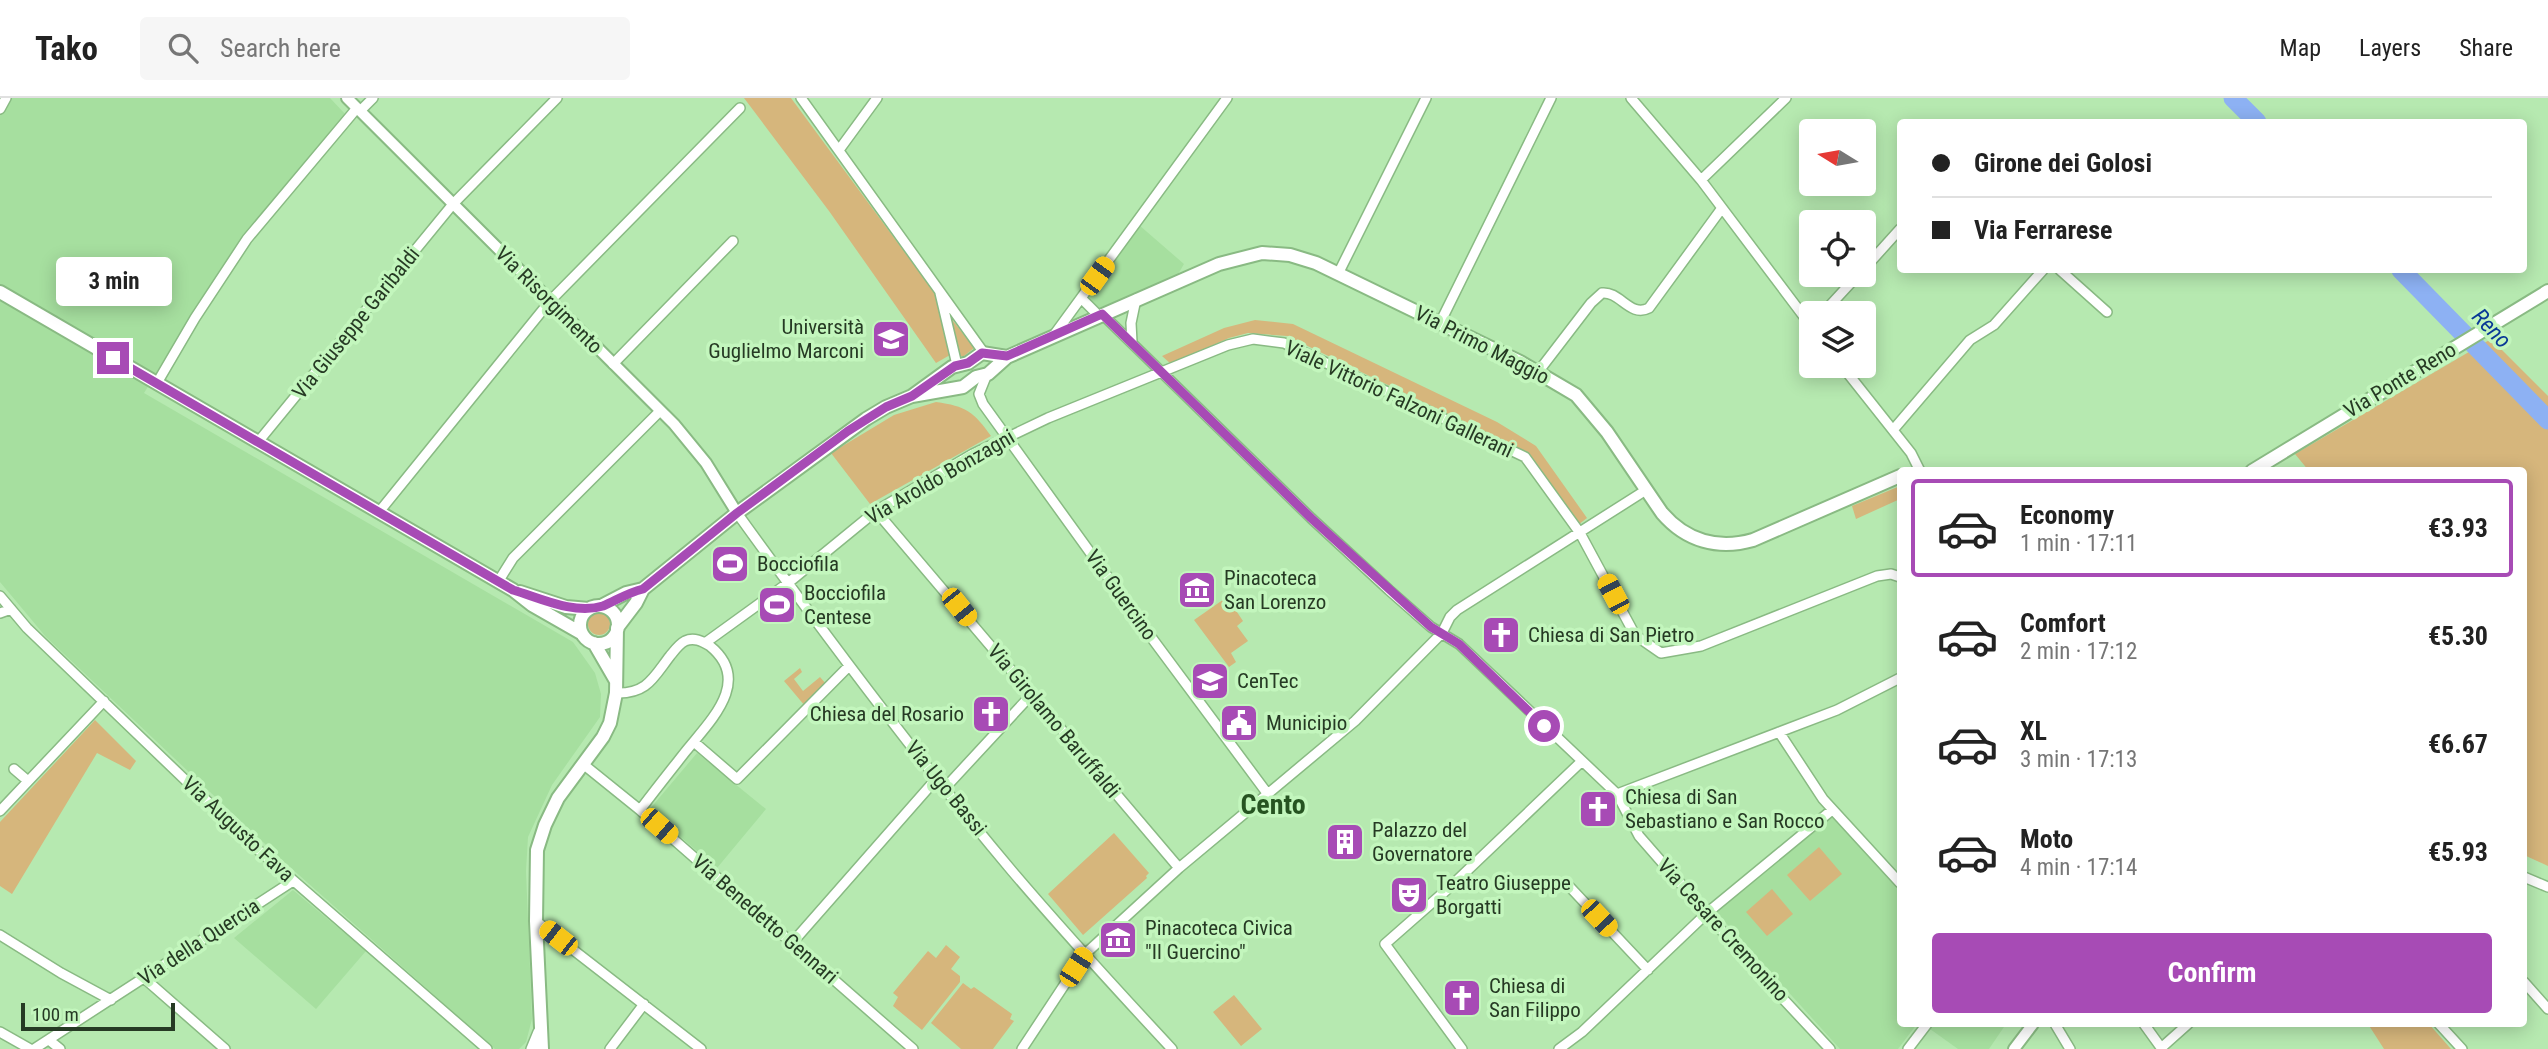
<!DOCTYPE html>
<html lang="en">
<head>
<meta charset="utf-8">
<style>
	body { margin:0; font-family:"Roboto Condensed",sans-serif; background:#f6f6f6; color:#222; height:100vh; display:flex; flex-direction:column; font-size:26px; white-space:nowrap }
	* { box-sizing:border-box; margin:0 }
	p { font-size:23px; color:#767676 }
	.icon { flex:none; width:38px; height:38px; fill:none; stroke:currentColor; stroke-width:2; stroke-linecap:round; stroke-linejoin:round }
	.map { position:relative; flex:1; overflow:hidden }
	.details { position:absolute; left:1897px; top:369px; width:630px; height:560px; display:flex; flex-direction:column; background:#fff; border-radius:7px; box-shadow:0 4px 18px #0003 }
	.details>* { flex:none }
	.banner { position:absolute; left:1897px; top:21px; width:630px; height:154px; border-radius:7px; box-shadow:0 4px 18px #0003; display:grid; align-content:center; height:154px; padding:0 35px; background:#fff }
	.needle { width:46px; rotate:281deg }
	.buttons { position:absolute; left:1799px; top:21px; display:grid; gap:14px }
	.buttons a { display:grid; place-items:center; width:77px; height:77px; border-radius:7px; background:#fff; box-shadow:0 4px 18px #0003; font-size:35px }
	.scale { position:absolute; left:21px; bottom:18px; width:154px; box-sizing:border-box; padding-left:7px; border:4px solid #263a24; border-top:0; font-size:19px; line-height:24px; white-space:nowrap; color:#263a24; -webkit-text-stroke:5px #c3f6bd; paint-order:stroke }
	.end { position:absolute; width:32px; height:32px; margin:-16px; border:9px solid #a74bb5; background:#fff; box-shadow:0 0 0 4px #fff }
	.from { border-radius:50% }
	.bubble { position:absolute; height:49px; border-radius:7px; background:#fff; box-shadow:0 4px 18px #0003; font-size:23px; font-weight:700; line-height:49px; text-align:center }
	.car { position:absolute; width:21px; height:42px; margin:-21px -10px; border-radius:9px; box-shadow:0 0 5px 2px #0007; background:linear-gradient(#f5c518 24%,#345 0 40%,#f5c518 0 76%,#345 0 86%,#f5c518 0) }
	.banner b { display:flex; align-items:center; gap:24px; height:66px; font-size:26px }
	.banner b+b { border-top:2px solid #e0e0e0 }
	.banner i { width:18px; height:18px; background:#222 }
	ul { padding:12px 0 0; list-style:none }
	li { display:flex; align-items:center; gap:21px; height:98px; margin:0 14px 10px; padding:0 21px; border:4px solid transparent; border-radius:7px }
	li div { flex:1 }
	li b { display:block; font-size:26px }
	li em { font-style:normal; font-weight:700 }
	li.on { border-color:#a74bb5 }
	li>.icon { width:63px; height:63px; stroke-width:1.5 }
	.primary-button { display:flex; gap:14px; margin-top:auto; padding:14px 35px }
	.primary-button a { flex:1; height:80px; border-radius:7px; background:#a74bb5; color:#fff; font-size:28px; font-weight:700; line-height:80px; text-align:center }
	header { display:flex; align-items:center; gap:42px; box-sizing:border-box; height:98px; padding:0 35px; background:#fff; border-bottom:2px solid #e0e0e0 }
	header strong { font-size:33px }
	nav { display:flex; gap:38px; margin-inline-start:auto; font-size:24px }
	.search { width:490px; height:63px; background:#f6f6f6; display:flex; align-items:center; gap:18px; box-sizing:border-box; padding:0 24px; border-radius:7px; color:#767676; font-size:26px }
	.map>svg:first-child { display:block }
	.built { fill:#a6df9f }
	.green { fill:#d6b67c }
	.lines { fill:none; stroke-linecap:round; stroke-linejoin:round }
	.river { stroke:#8db1f3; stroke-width:19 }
	.minor-casing { stroke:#89ba83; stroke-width:12 }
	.tertiary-casing { stroke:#89ba83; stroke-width:14 }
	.secondary-casing { stroke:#89ba83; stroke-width:16 }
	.minor { stroke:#fff; stroke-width:9 }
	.tertiary { stroke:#fff; stroke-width:10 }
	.secondary { stroke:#fff; stroke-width:12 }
	.route { stroke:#a74bb5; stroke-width:9 }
	.labels { text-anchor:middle; stroke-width:7; stroke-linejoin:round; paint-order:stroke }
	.street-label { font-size:21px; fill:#263a24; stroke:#c3f6bd }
	.poi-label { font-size:21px; fill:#263a24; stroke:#c3f6bd; text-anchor:start }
	.water-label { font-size:23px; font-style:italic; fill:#093996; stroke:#c3f6bd }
	.district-label { font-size:28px; font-weight:bold; fill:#265321; stroke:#c3f6bd }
</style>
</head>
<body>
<header>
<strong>Tako</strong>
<div class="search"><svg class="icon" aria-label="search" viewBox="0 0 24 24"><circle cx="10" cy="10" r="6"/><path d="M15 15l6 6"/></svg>Search here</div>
<nav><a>Map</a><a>Layers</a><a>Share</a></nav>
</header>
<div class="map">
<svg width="2548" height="951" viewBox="0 0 2548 951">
	<rect width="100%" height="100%" fill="#b6e9b0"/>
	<path class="built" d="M 0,0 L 330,0 L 346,17 L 236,148 L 144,295 L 573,544 L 595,575 L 601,596 L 600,619 L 552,687 L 528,739 L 526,773 L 532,921 L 526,944 L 519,951 L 495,951 L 282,762 L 46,539 L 0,484 Z
		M 1139,127 L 1184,166 L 1177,178 L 1099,210 L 1085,198 Z
		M 697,655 L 766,711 L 717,770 L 649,712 Z
		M 1830,715 L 1900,793 L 1900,926 L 1917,926 L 1898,951 L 1840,951 L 1716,814 Z
		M 293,792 L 366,853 L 316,911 L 234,840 Z
		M 1923,926 L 2006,926 L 1989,951 L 1958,951 Z"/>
	<path class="green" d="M 744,0 L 791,0 L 937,198 L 950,257 L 936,265 L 829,113 Z
		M 947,215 L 974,250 L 964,258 L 959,258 Z
		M 1255,222 L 1293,226 L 1497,324 L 1536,348 L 1587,420 L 1578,427 L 1529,360 L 1491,337 L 1287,238 L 1248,235 L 1229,240 L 1171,266 L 1162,258 L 1224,230 Z
		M 2491,241 L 2548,298 L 2548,768 L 2524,757 L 2524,373 L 2309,373 L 2295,356 Z
		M 936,304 C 966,308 974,314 991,338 L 870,406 L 831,355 L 894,317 Z
		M 1900,388 L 1900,401 L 1856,421 L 1852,408 Z
		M 1227,499 L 1243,523 L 1237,528 L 1248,543 L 1231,555 L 1236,564 L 1229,569 L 1194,522 Z
		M588 526a11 11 0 1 1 22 0a11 11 0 1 1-22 0Z
		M 800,570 L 802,574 L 794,581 L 803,593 L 820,579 L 827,587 L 805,608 L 784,583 Z
		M 95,622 L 136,663 L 130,672 L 97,655 L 12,796 L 0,788 L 0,724 Z
		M 1114,735 L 1149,775 L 1146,778 L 1147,780 L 1083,837 L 1048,796 Z
		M 1819,749 L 1842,776 L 1810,803 L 1787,777 Z
		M 1772,791 L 1793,816 L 1767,838 L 1746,814 Z
		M 946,847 L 960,859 L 951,871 L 960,878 L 960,884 L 922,932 L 893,908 L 898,899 L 893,895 L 928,853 L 936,860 Z
		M 963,885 L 971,891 L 974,889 L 1012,916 L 1010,921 L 1014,923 L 993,951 L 961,951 L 931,925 Z
		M 1234,897 L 1262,931 L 1241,948 L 1213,914 Z
		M 2368,926 L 2429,926 L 2451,951 L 2384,951 Z"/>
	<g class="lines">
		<path class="river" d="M 2233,0 L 2257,24
			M 2401,172 L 2548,322"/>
		<defs>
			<path id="minor" d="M 801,0 L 984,255
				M 1631,0 L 1701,82 L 1811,228
				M 0,11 L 6,0
				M 360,13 L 373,0
				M 839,52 L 877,0
				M 1701,82 L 1786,0
				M 1864,171 L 1900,131
				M 2060,172 L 2107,214
				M 1338,176 L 1426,0
				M 940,195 L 957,267
				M 1081,200 L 1099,218
				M 1823,215 L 1858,177
				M 1102,216 L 1311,420 L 1389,492 L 1431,529 L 1459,546 L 1617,696 L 1639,738 L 1757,873 L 1830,951
				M 1440,225 L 1551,0
				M 1054,237 L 1227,0
				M 1132,244 L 1131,225 L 1136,201
				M 613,266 L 733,143
				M 1842,268 L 1911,355 L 1920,373
				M 1538,274 L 1591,205 L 1602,195 C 1620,193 1630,220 1649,210 L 1722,110
				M 987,276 L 979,296 L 983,306 L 1154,543 L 1267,695
				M 157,285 L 195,220 L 247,141 L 357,10
				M 1893,332 L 1970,242 L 1994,227 L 2043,172
				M 258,344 L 453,106 L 557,0
				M 876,413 L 1179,770
				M 379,414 L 550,203 L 740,10
				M 737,415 C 825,537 915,658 1012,773 C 1064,834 1118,893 1172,951
				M 498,484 L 513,460 L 660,313
				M 0,498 L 27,530 L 256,750 L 487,951
				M 0,515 L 11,511
				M 705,545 L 788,485 L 876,413 L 973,356 L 1048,320 L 1228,247 L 1253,241 L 1284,245 L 1525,359 L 1580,435 L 1635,537 L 1661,555 L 1701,548 L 1877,478 L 1891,476 L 1900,479
				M 616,595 C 647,596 653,580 670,558 C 674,553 679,546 685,543 C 694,539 702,543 710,548 C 753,583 710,623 686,653 C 671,672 655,692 640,712
				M 1779,634 L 1823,701 L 1900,785
				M 694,644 L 737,681 L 849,568
				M 583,666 L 640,712 L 913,951
				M 14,671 L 28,683
				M 945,690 L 1031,597
				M 1617,696 L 1837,612 L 1900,580
				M 0,713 L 104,603
				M 2524,779 L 2548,789
				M 1567,786 L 1648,872
				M 536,823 L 701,951
				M 0,837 L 61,875 L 111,902
				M 792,845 L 937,680
				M 144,880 L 225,951
				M 2524,884 L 2548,911
				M 2055,926 L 2070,951
				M 2144,926 L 2162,951
				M 2439,926 L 2462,951
				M 0,934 L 30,951
				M 49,942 L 60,951
				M 2161,950 L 2188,926
				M 34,951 L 293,783
				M 531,951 L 538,934
				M 610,951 L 644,906
				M 1022,951 L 1084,857 L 1179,770 L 1355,623 L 1442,535 L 1450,519 L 1457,512 L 1646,392
				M 1462,951 L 1385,846 L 1451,788 L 1582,663
				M 1559,951 L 1582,934 L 1707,815 L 1832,712
				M 1908,951 L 1927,926"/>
			<path id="tertiary" d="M 347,0 L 674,326 L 706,365 L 737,415
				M 2014,951 L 2033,926"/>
			<path id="secondary" d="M 0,194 L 513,492 L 532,507 L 581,535
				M 912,298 L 952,269 L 968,265 L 982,255 L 1007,259
				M 2252,373 L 2548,193
				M 520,494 L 566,509 L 589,511
				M 601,508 L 626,495 L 643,491
				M580 527a19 19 0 1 1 38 0a19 19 0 1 1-38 0Z
				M 594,545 L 616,583
				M 542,951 L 536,823 L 537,752 L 545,727 L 558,700 L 603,639 L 610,625 L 616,595 L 617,530 L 636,505 L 643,491 L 737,415 L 866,321 L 886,309 L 912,298 L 963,289 L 976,279 L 988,276 L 1007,259 L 1219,166 L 1262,155 L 1290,157 L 1316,165 L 1520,264 L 1576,297 L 1607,334 L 1662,415 C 1686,443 1718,452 1753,442 L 1900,378"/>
		</defs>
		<use href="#minor" class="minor-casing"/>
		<use href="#tertiary" class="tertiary-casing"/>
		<use href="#secondary" class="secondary-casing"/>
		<use href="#minor" class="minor"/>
		<use href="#tertiary" class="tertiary"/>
		<use href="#secondary" class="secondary"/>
	</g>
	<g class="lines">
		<path class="route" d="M 113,260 L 513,492 C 540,500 574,517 603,508 C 617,502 627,495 643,491 L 737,415 L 848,333 L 886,309 L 912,298 L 955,268 L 968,265 L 982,255 L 1007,258 L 1102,216 L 1311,420 L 1431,529 L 1459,546 L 1544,628"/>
	</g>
	<defs>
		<symbol id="university-square" viewBox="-11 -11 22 22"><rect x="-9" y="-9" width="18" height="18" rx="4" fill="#a74bb5" stroke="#c3f6bd"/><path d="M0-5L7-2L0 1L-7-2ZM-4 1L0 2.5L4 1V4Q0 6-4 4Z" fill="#fff"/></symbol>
		<symbol id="stadium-square" viewBox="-11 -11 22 22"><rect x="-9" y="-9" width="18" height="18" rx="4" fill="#a74bb5" stroke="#c3f6bd"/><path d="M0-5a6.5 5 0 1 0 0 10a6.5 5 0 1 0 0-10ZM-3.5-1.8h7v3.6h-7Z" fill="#fff"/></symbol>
		<symbol id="museum-square" viewBox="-11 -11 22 22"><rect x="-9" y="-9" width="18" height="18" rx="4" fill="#a74bb5" stroke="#c3f6bd"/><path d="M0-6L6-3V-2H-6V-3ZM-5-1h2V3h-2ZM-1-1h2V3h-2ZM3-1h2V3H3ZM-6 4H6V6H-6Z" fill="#fff"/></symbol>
		<symbol id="church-square" viewBox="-11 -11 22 22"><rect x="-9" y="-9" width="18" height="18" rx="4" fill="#a74bb5" stroke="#c3f6bd"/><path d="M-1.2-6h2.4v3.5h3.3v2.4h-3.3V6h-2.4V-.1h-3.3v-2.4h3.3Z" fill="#fff"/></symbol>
		<symbol id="civic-square" viewBox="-11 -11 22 22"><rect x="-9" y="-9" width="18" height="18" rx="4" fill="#a74bb5" stroke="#c3f6bd"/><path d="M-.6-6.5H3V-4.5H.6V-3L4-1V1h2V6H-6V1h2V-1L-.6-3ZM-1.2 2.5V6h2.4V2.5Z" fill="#fff"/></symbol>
		<symbol id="building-square" viewBox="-11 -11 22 22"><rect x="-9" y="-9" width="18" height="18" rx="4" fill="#a74bb5" stroke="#c3f6bd"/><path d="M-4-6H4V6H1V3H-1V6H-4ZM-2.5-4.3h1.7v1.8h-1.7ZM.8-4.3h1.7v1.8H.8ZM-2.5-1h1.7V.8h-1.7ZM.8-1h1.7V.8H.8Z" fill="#fff"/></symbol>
		<symbol id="theatre-square" viewBox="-11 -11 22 22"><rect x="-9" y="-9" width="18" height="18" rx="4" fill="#a74bb5" stroke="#c3f6bd"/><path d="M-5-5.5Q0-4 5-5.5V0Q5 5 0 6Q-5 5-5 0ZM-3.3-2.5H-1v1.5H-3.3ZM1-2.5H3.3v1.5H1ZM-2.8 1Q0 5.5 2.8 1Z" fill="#fff"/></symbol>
	</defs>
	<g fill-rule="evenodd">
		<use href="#university-square" x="869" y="219" width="44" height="44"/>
		<use href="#stadium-square" x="708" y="444" width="44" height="44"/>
		<use href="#museum-square" x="1175" y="470" width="44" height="44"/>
		<use href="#stadium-square" x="755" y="485" width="44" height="44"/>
		<use href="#church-square" x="1479" y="515" width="44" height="44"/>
		<use href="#university-square" x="1188" y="561" width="44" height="44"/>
		<use href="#church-square" x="969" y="594" width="44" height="44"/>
		<use href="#civic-square" x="1217" y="603" width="44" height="44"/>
		<use href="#church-square" x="1576" y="689" width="44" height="44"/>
		<use href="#building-square" x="1323" y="722" width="44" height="44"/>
		<use href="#theatre-square" x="1387" y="775" width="44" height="44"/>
		<use href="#museum-square" x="1096" y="820" width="44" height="44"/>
		<use href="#church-square" x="1440" y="878" width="44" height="44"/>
	</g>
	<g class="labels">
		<g class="street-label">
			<text transform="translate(549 202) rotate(45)" y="7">Via Risorgimento</text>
			<text transform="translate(356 225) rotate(-51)" y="7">Via Giuseppe Garibaldi</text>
			<text transform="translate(1482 247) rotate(27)" y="7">Via Primo Maggio</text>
			<text transform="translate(2400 282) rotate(-31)" y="7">Via Ponte Reno</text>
			<text transform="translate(1399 301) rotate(25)" y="7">Viale Vittorio Falzoni Gallerani</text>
			<text transform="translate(940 379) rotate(-30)" y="7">Via Aroldo Bonzagni</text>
			<text transform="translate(1121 497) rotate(54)" y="7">Via Guercino</text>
			<text transform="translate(1054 623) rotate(50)" y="7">Via Girolamo Baruffaldi</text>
			<text transform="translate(946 690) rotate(51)" y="7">Via Ugo Bassi</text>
			<text transform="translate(238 731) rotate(43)" y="7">Via Augusto Fava</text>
			<text transform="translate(765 821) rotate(41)" y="7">Via Benedetto Gennari</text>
			<text transform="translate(1723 832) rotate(48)" y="7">Via Cesare Cremonino</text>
			<text transform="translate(199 844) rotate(-33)" y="7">Via della Quercia</text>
		</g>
		<g class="poi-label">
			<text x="864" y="236" text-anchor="end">Università<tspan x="864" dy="24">Guglielmo Marconi</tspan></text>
			<text x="757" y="473">Bocciofila</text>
			<text x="1224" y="487">Pinacoteca<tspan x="1224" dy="24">San Lorenzo</tspan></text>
			<text x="804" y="502">Bocciofila<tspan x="804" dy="24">Centese</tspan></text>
			<text x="1528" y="544">Chiesa di San Pietro</text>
			<text x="1237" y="590">CenTec</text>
			<text x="964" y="623" text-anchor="end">Chiesa del Rosario</text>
			<text x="1266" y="632">Municipio</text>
			<text x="1625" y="706">Chiesa di San<tspan x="1625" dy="24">Sebastiano e San Rocco</tspan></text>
			<text x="1372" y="739">Palazzo del<tspan x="1372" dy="24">Governatore</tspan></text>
			<text x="1436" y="792">Teatro Giuseppe<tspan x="1436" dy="24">Borgatti</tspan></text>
			<text x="1145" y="837">Pinacoteca Civica<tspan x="1145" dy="24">"Il Guercino"</tspan></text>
			<text x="1489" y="895">Chiesa di<tspan x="1489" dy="24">San Filippo</tspan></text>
		</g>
		<g class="water-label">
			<text transform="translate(2492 230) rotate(46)" y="8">Reno</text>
		</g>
		<g class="district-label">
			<text x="1273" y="716">Cento</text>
		</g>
	</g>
</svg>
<div class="buttons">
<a><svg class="needle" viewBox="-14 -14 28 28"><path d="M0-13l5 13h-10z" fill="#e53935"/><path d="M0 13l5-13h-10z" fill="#767676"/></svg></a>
<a><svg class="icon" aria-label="locate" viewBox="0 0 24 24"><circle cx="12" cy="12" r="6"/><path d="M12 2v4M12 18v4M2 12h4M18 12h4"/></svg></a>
<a><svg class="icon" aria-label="layers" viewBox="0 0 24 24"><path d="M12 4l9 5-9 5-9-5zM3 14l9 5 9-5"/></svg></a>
</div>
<div class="scale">100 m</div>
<i class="end from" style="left:1544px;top:628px"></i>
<i class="end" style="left:113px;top:260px"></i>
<div class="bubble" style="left:56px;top:159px;width:116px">3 min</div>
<i class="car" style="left:1097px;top:178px;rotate:36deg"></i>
<i class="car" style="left:1613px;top:496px;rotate:332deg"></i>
<i class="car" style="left:959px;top:509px;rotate:141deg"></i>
<i class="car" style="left:659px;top:728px;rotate:131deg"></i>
<i class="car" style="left:1599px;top:820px;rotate:137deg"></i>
<i class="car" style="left:558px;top:840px;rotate:308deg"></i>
<i class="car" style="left:1076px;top:869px;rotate:33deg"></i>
<div class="banner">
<b><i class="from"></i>Girone dei Golosi</b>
<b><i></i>Via Ferrarese</b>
</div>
<section class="details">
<ul>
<li class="on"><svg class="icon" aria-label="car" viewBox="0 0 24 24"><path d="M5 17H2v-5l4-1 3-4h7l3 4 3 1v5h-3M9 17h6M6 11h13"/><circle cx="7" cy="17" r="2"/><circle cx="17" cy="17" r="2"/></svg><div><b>Economy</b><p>1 min · 17:11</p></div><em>€3.93</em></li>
<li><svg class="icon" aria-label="car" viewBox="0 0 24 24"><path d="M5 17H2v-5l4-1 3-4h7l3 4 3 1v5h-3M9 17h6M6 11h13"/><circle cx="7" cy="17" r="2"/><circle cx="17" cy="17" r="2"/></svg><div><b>Comfort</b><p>2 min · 17:12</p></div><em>€5.30</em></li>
<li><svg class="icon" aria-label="car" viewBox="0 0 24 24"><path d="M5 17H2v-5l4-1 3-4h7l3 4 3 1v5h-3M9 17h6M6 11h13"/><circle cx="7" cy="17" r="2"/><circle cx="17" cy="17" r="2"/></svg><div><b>XL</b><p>3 min · 17:13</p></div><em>€6.67</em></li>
<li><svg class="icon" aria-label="car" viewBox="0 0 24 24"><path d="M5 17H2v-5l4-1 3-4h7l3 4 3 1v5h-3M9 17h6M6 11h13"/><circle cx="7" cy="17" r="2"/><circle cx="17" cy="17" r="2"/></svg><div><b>Moto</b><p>4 min · 17:14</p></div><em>€5.93</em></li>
</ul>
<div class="primary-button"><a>Confirm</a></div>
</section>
</div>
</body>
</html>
